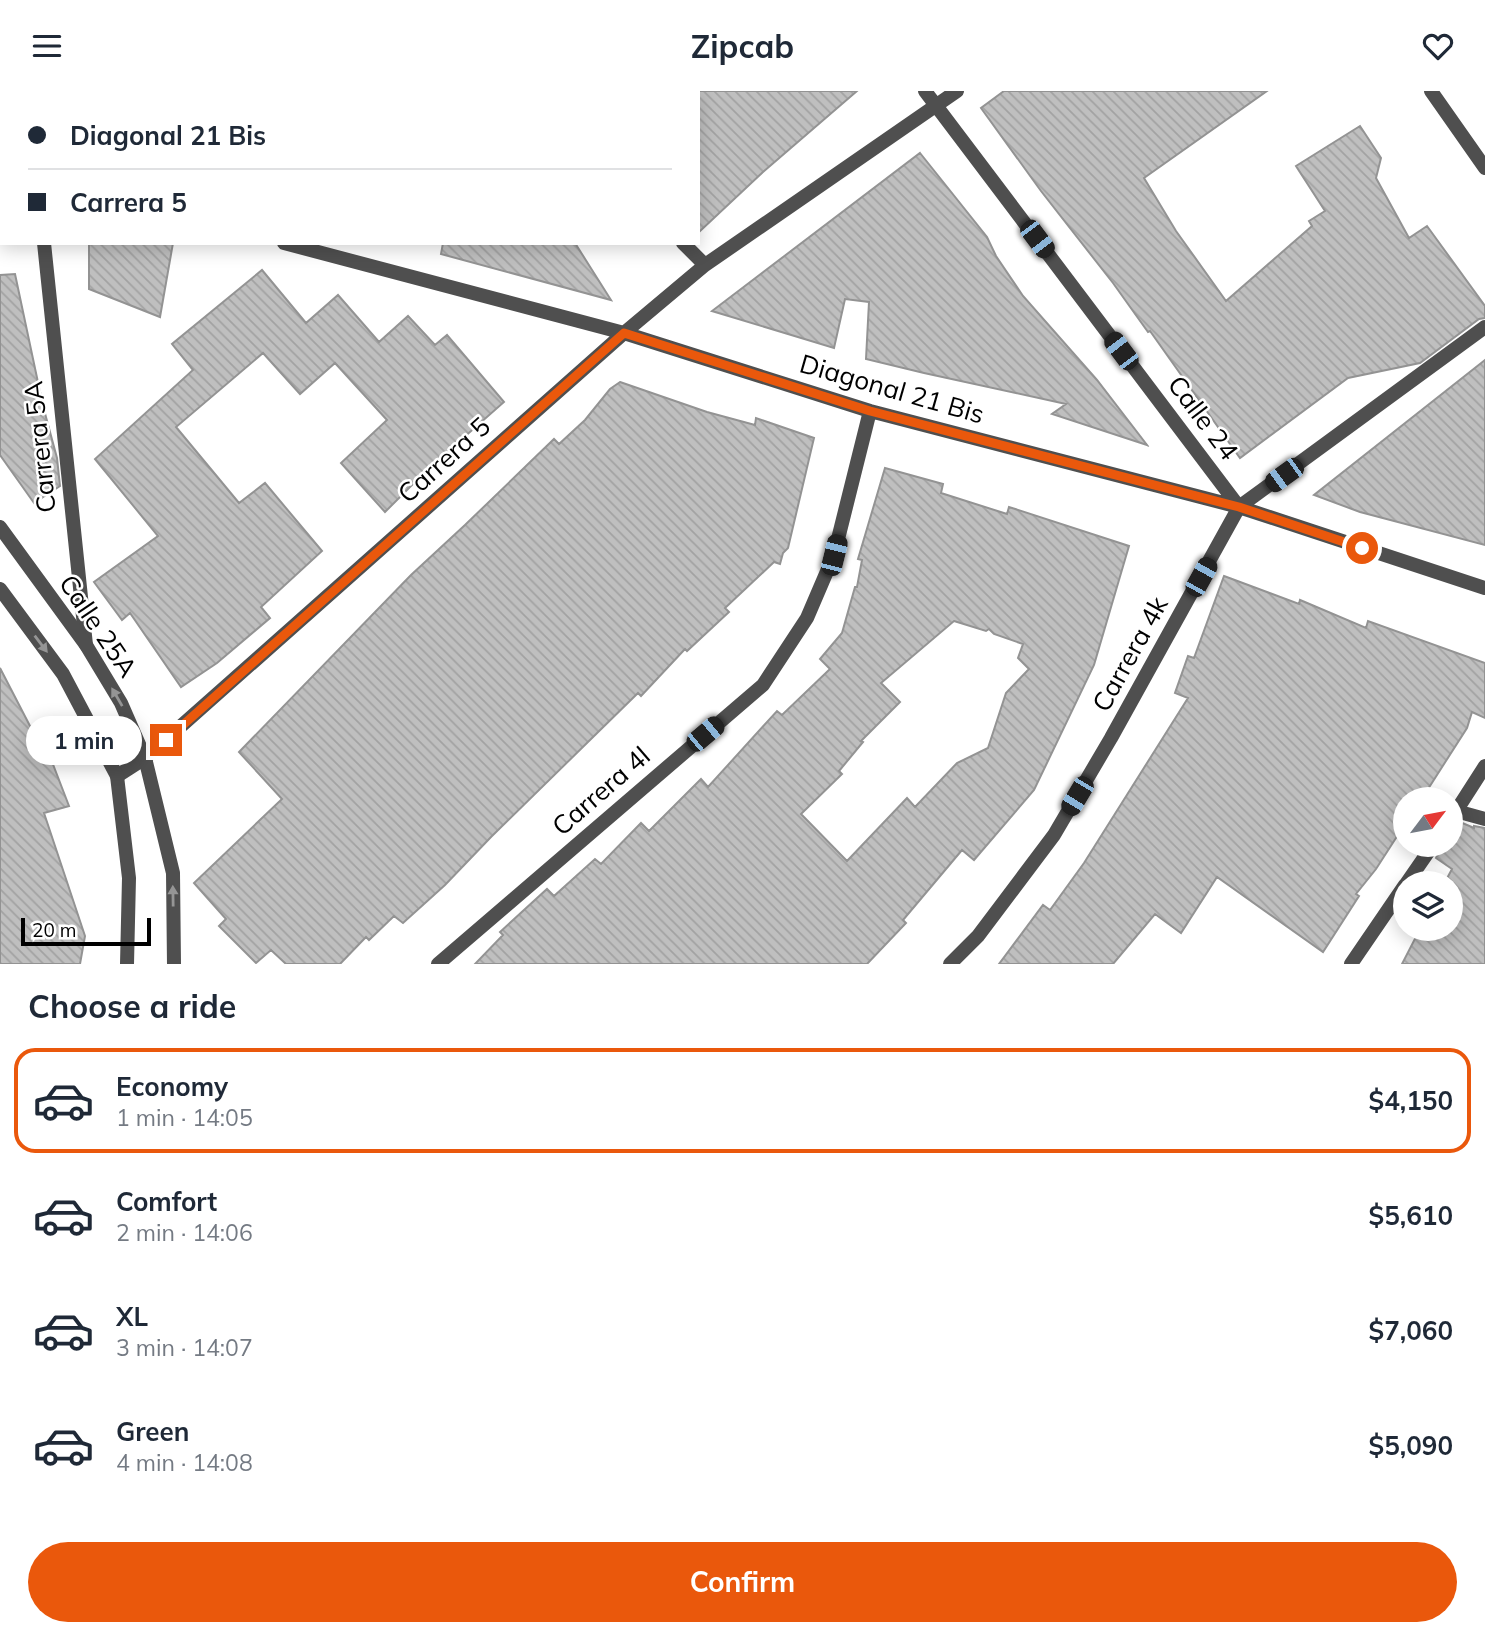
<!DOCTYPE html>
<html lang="en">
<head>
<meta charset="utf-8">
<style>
	body { margin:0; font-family:Mulish,sans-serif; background:#f6f6f7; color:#1f2937; height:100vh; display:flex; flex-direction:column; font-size:26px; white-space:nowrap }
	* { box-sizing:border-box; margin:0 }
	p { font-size:23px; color:#747a83 }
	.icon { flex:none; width:38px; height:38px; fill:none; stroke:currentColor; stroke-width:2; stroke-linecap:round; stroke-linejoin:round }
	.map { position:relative; height:873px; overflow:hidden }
	.sheet { display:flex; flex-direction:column; background:#fff; flex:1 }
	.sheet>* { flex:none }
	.top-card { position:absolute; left:0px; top:0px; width:700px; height:154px; box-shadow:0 4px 18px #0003; display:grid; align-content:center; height:154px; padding:0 28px; background:#fff }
	.needle { width:46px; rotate:58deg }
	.fabs { position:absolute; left:1393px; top:696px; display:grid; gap:14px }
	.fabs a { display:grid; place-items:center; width:70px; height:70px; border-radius:50%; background:#fff; box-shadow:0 4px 18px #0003; font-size:35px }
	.scale { position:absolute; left:21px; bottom:18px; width:130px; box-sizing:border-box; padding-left:7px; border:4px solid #000; border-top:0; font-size:19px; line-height:24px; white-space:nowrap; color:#000; -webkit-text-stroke:5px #fff; paint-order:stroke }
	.end { position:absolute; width:32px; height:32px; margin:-16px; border:9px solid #ea580c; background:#fff; box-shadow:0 0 0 4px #fff }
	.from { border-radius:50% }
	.bubble { position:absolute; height:49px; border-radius:24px; background:#fff; box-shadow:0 4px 18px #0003; font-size:23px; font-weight:700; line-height:49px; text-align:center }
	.car { position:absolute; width:21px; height:42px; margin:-21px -10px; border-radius:9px; box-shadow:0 0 5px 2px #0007; background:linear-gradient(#222 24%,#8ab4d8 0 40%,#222 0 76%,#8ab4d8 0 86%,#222 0) }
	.top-card b { display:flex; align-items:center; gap:24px; height:66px; font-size:26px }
	.top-card b+b { border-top:2px solid #e0e1e3 }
	.top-card i { width:18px; height:18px; background:#1f2937 }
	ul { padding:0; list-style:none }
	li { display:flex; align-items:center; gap:21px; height:105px; margin:0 14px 10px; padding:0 14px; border:4px solid transparent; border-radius:21px }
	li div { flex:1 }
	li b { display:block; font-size:26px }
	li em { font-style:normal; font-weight:700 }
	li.current { border-color:#ea580c }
	li>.icon { width:63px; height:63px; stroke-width:1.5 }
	h2 { padding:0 28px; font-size:32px; line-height:84px }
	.action { display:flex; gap:14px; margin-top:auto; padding:14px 28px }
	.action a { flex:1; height:80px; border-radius:42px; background:#ea580c; color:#fff; font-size:28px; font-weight:700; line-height:80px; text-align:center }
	header { display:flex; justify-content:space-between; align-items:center; height:91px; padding:0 28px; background:#fff; font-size:32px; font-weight:700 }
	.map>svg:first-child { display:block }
	.building { fill:url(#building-back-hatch); stroke:#939393; stroke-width:2; fill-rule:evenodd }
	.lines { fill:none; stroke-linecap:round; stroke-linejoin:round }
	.minor { stroke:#4f4f4f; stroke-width:14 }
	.tertiary { stroke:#4f4f4f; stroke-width:14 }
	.oneway { fill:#959595 }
	.route { stroke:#ea580c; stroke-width:9 }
	.labels { text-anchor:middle; stroke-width:5; stroke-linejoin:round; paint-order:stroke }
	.street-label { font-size:26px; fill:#000; stroke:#fff }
</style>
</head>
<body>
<header><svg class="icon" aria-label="menu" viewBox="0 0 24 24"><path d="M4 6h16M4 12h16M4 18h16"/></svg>Zipcab<svg class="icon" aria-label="heart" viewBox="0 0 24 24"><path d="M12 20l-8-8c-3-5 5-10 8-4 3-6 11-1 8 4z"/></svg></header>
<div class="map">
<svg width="1485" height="873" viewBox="0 0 1485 873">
	<defs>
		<pattern id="building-back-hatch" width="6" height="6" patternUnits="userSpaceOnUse" patternTransform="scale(1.75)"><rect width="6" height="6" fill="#bfbfbf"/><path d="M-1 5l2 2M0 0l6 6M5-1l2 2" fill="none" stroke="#a2a2a2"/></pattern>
	</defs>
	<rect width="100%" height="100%" fill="#fff"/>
	<path class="building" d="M 698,0 L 857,0 L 763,81 L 698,142 Z
		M 1004,0 L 1267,0 L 1144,87 L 1176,140 L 1226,210 L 1312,135 L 1309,130 L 1325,120 L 1296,75 L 1360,35 L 1381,67 L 1376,87 L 1409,147 L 1427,135 L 1485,215 L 1485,227 L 1479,228 L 1420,272 L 1348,287 L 1240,367 L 1150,240 L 1148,241 L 1113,192 L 1041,100 L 981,17 Z
		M 920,62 L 987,146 L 996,165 L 1023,205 L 1097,289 L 1147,354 L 1052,323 L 1066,313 L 924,282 L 866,268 L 869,211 L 845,208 L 834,257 L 712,220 Z
		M 89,152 L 173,152 L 160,226 L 89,198 Z
		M 443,152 L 575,152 L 611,209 L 441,163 Z
		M 262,179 L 306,232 L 338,204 L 379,251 L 408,225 L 435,254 L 447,244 L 504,311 L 428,378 L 385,421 L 341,372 L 387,329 L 335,272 L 300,303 L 263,262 L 176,336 L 239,412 L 265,392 L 322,460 L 261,516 L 270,527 L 217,572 L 181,596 L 130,522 L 122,529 L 94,491 L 158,445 L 95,368 L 193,279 L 172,253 Z
		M 15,183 L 43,315 L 57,367 L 60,395 L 34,412 L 0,364 L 0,184 Z
		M 1485,269 L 1485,454 L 1360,421 L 1314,404 Z
		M 620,291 L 707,321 L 755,334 L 756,327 L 814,347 L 788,457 L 783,462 L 780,473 L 774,471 L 725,517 L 729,521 L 687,560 L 685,558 L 641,605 L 638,602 L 491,746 L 445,794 L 403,832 L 394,825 L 369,849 L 366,846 L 340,873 L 286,873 L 271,859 L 256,872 L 219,835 L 226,828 L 194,792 L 282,708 L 239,661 L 411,484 L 465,434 L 554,348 L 559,353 L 585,329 L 610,298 Z
		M 885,377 L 943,393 L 941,402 L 1007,423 L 1009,416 L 1129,455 L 1094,574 L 1034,699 L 974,769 L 962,759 L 903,829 L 906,832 L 867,873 L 475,873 L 503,844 L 500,841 L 547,798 L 554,805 L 595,768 L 601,773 L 641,732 L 649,740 L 701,688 L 708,696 L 777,620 L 782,624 L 830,578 L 820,568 L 842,542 L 855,496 L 857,496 L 862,469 L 858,468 ZM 954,530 L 986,540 L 989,538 L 994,543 L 1023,553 L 1018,567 L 1029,578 L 1006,602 L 988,657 L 957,672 L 915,716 L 907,707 L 847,770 L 801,723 L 842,683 L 839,680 L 863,651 L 861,650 L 900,611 L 881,592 Z
		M 1224,485 L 1299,513 L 1300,509 L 1366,537 L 1368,530 L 1485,572 L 1485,627 L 1472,621 L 1467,637 L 1421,709 L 1405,709 L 1405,733 L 1376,778 L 1356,803 L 1359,805 L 1323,861 L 1217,786 L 1181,842 L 1155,823 L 1113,873 L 999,873 L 1043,814 L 1050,819 L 1084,772 L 1188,607 L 1175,602 L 1188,565 L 1194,567 Z
		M 0,577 L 45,664 L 49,663 L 69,715 L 44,722 L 85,845 L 80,873 L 0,873 Z
		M 1460,731 L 1474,737 L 1474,735 L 1485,737 L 1485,873 L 1402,873 L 1420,838 L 1451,838 L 1451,793 L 1444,793 L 1452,778 L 1436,767 L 1443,754 L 1451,754 L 1451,738 L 1456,736 Z"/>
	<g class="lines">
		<path class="minor" d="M 536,0 L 538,2
			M 925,0 L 1239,416
			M 1431,0 L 1485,77
			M 48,2 L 48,0
			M 0,82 L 2,82
			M 44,152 L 86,554
			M 284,152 L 624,242 L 870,320 L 1239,416 L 1485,497
			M 683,152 L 705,174
			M 117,685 L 145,667 L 624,242 L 705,174 L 957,0
			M 1456,720 L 1485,728
			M 1451,728 L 1485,675
			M 1406,793 L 1433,754
			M 438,873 L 763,594 L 807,527 L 834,464 L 870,320
			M 950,873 L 978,845 L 1054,744 L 1111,647 L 1239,416 L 1485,236
			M 1351,873 L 1405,794"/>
		<path class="tertiary" d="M 0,436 L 86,554 L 121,612 L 145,667 L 173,782 L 174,873
			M 0,498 L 63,583 L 117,685 L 129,787 L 127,873"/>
	</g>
	<defs><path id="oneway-solid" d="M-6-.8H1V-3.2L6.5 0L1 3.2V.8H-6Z" transform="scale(1.75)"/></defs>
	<g class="oneway">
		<use href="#oneway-solid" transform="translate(41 553) rotate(53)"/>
		<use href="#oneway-solid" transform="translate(117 606) rotate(-120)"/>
		<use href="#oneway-solid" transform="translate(173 805) rotate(-91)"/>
	</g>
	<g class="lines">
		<path class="route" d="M 166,649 L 624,242 L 870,320 L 1239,416 L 1362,457"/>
	</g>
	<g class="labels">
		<g class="street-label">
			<text transform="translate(892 298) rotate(16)" y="9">Diagonal 21 Bis</text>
			<text transform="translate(1203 327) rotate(53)" y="9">Calle 24</text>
			<text transform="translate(40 356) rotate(-96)" y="9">Carrera 5A</text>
			<text transform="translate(444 369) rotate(-42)" y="9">Carrera 5</text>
			<text transform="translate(98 535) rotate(56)" y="9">Calle 25A</text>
			<text transform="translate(1130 563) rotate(-61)" y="9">Carrera 4k</text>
			<text transform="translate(601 700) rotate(-41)" y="9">Carrera 4l</text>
		</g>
	</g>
</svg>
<div class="fabs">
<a><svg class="needle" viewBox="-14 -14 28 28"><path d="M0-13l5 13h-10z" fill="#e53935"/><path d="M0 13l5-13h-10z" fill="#747a83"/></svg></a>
<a><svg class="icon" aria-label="layers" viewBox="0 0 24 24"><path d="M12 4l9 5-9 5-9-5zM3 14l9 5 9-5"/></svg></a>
</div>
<div class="scale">20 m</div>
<i class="end from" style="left:1362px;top:457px"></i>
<i class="end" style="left:166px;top:649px"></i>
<div class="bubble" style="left:26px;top:625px;width:116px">1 min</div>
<i class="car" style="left:1037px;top:148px;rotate:143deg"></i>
<i class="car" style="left:1121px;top:260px;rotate:323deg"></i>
<i class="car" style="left:1284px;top:384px;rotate:234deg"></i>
<i class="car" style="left:834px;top:464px;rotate:14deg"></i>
<i class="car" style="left:1201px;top:486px;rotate:29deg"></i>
<i class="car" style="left:705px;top:643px;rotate:50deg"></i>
<i class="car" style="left:1077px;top:705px;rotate:211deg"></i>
<div class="top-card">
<b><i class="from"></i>Diagonal 21 Bis</b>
<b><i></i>Carrera 5</b>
</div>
</div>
<section class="sheet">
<h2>Choose a ride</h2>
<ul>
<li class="current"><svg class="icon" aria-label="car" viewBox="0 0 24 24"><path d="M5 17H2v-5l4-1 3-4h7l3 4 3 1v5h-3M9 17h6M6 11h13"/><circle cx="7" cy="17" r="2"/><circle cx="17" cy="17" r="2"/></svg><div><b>Economy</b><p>1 min · 14:05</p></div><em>$4,150</em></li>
<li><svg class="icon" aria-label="car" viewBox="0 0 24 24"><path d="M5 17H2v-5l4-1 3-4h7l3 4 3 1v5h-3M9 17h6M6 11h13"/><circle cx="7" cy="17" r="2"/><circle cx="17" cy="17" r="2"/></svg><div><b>Comfort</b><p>2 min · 14:06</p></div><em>$5,610</em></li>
<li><svg class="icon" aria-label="car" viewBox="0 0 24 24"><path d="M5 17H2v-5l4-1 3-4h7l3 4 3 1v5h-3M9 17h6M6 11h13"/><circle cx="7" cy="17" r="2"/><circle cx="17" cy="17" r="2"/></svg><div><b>XL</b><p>3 min · 14:07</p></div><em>$7,060</em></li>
<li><svg class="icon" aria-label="car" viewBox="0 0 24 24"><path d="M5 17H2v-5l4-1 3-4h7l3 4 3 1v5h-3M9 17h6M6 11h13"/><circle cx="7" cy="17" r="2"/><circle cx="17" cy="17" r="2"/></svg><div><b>Green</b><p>4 min · 14:08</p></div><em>$5,090</em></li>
</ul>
<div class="action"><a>Confirm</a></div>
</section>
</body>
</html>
